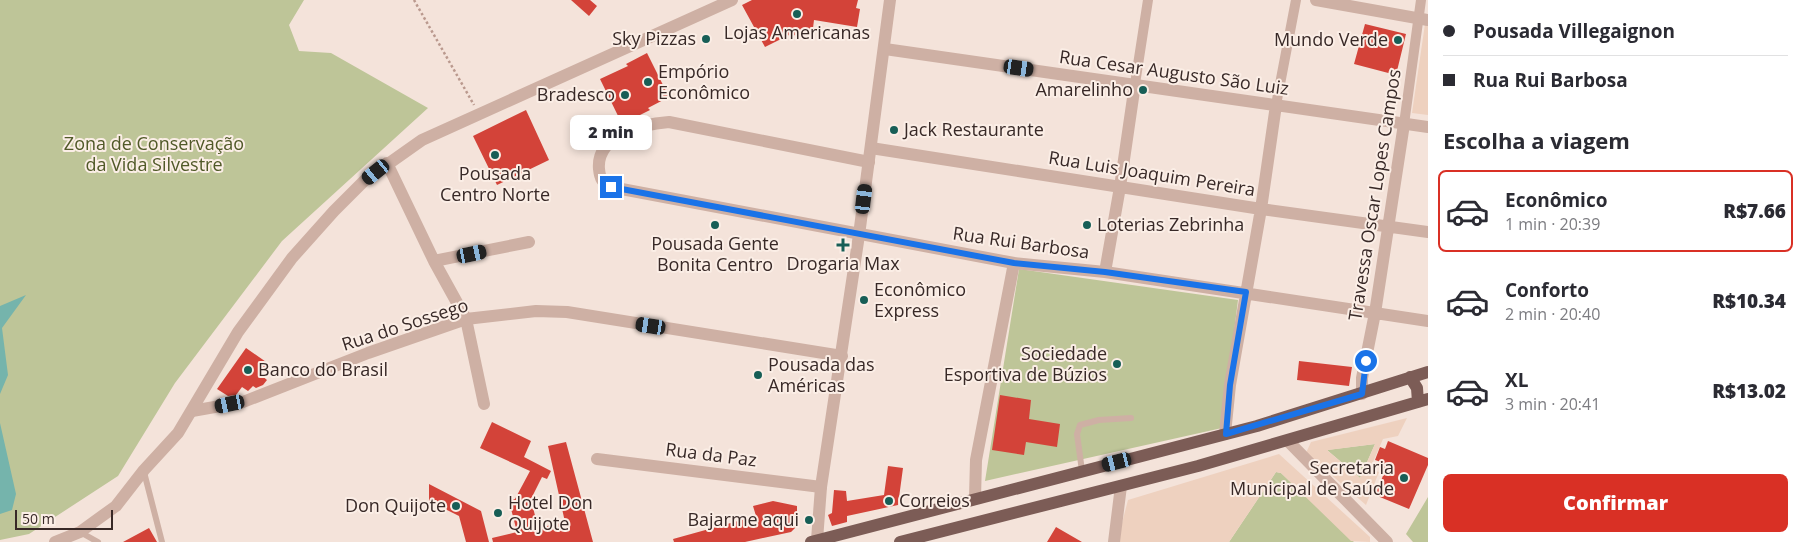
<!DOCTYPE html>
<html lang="pt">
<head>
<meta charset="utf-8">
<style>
	body { margin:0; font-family:"Open Sans",sans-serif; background:#f7f7f7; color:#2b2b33; height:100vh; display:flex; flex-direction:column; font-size:19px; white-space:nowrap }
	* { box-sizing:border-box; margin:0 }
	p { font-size:16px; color:#7c7c81 }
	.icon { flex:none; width:28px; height:28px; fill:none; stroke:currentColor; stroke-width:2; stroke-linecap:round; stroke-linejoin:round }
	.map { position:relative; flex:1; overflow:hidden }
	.drawer { display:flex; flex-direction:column; background:#fff; width:375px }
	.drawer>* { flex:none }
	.hud { display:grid; align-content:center; height:110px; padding:0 15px; background:#fff }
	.scale { position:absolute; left:15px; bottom:12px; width:98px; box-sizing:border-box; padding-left:5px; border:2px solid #382927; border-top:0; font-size:14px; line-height:18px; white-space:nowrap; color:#382927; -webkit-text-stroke:4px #fbeee6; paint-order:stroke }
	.end { position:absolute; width:22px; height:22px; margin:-11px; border:6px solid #1a73e8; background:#fff; box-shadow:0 0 0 2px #fff }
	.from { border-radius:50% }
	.bubble { position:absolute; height:35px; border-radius:8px; background:#fff; box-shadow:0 2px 8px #0003; font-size:16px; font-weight:800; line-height:35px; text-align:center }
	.car { position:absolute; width:15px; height:30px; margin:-15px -8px; border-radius:6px; box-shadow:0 0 4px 1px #0007; background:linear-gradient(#222 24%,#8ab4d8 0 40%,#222 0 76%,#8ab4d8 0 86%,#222 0) }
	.hud b { display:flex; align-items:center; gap:18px; height:48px; font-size:19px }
	.hud b+b { border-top:1px solid #e1e1e2 }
	.hud i { width:12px; height:12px; background:#2b2b33 }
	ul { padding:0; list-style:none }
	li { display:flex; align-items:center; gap:15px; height:82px; margin:0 10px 8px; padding:0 5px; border:2px solid transparent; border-radius:8px }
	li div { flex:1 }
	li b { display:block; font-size:19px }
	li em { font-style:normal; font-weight:800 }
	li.active { border-color:#d93025 }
	li>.icon { width:45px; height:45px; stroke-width:1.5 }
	h2 { padding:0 15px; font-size:22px; line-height:60px }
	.cta { display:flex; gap:10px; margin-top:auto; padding:10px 15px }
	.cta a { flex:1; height:58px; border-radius:8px; background:#d93025; color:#fff; font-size:20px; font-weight:800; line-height:58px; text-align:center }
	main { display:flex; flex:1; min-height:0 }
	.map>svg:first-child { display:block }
	.green { fill:#bec598 }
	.plaza { fill:#eed1bf; fill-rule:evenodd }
	.water { fill:#75b4ac }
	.building { fill:#d34339 }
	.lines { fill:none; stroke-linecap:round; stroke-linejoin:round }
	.path { stroke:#ba998e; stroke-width:2.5; stroke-dasharray:2.5 2.5; stroke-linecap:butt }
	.service { stroke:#ceb0a4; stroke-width:6 }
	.pedestrian { stroke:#ceb0a4; stroke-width:10 }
	.minor { stroke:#ceb0a4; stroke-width:12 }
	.tertiary { stroke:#ceb0a4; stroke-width:12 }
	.primary { stroke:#7c5c56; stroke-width:12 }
	.route { stroke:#1a73e8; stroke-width:6 }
	.poi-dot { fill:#175e56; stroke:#fbeee6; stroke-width:2 }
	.labels { text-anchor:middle; stroke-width:4; stroke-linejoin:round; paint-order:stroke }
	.poi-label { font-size:18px; fill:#382927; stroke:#fbeee6; text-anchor:end }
	.street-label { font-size:18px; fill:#382927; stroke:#fbeee6 }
	.park-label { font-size:18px; fill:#505928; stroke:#fbeee6 }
</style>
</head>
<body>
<main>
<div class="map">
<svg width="1428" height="542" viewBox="0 0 1428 542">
	<rect width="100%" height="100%" fill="#f4e3da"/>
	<path class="green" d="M 0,0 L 304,0 L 289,25 L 299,51 L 331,53 L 428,108 L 282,241 L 175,383 L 118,476 L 29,534 L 0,540 Z
		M 1019,269 L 1238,300 L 1222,428 L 985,481 Z
		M 1375,444 L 1360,478 L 1327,450 Z
		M 1276,472 L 1281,473 L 1354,542 L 1229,542 Z
		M 1428,497 L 1428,542 L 1413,542 L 1406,534 Z"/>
	<path class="plaza" d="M 1425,24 L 1428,25 L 1428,115 L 1412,113 Z
		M 1407,418 L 1398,436 L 1383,439 L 1370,469 L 1379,472 L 1366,505 L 1306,453 L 1311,442 ZM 1375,444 L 1360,478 L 1328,451 L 1328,450 Z
		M 1279,454 L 1370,537 L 1370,542 L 1351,541 L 1281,473 L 1276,472 L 1229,542 L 1117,542 L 1128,500 Z"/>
	<path class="water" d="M 26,295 L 2,328 L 8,375 L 0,394 L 0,306 Z
		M 0,423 L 16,494 L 12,510 L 0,514 Z"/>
	<path class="building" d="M 571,0 L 590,0 L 597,6 L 589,16 Z
		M 752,0 L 858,0 L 856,8 L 860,9 L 857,27 L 814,20 L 813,28 L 790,37 L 789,35 L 765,47 L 742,5 Z
		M 1365,24 L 1406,34 L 1396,75 L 1354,64 Z
		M 647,53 L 669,97 L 648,108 L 650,110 L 622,124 L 600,79 L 628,66 L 626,64 Z
		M 526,110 L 549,160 L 497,185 L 473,136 Z
		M 246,348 L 269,364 L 261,375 L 267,380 L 263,385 L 256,388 L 253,386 L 248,391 L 242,387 L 236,395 L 228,396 L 217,389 Z
		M 1299,361 L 1352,367 L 1349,386 L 1297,380 Z
		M 1000,395 L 1031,400 L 1029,419 L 1060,424 L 1057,447 L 1026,442 L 1024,455 L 992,450 Z
		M 492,422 L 531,441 L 524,457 L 551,471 L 547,479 L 542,477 L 531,499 L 538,528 L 565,522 L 548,446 L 566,442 L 593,542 L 493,542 L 492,538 L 517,532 L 509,501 L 515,499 L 530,471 L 480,448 Z
		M 1388,441 L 1428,458 L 1428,465 L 1409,509 L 1375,495 L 1385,471 L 1379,468 L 1381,462 L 1375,460 L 1380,447 L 1385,449 Z
		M 888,466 L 903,468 L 898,505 L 847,516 L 847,522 L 832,526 L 828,515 L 832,513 L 834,490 L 846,491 L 847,501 L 884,495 Z
		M 429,484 L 481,511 L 489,542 L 466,542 L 459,516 L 429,501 Z
		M 773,501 L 797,506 L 797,526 L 791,532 L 745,542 L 674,542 L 673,539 L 756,516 L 753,506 Z
		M 1056,527 L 1082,542 L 1047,542 Z
		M 149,528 L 157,542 L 123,542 Z"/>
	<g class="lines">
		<path class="path" d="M 414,0 L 474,105"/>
		<path class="service" d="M 1082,471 L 1077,434 L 1080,425 L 1099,420 L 1131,418
			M 144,472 L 162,542
			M 80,532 L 98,542"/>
		<path class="pedestrian" d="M 1135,84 L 1148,0
			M 1276,105 L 1296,0
			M 1404,124 L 1421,0"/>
		<path class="minor" d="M 1316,0 L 1428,20
			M 885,49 L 1428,127
			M 871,148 L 1261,209 L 1428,232
			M 869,162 L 669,122 C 643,124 596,135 599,169 C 600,179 602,182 611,187 L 1014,263 L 1105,272 L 1428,321
			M 387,163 L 434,261 L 466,319 L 484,404
			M 434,261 L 529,242
			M 1105,272 L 1120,187 L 1135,84
			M 1362,394 L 1362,378 L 1375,313 L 1404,124
			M 192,411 L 243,402 L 368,353 L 466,319 L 536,311 L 567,312 L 842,356
			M 1225,434 L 1230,385 L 1261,209 L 1276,105
			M 1288,441 L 1387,542
			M 597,459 L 821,487
			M 975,498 L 976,460 L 1014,263
			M 1114,542 L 1121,486"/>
		<path class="tertiary" d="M 817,540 L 821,487 L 859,235 L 890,0
			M 55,542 L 80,532 L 116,506 L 144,470 L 178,433 L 238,332 L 292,258 L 334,211 L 364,181 L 422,140 L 732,0"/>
		<path class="primary" d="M 1410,377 L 1417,388 L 1418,402
			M 811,542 L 1257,426 L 1428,372
			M 900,542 L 1198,466 L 1428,399"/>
	</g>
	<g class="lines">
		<path class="route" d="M 611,187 L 1014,263 L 1105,272 L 1246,292 L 1230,385 L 1226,434 L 1362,394 L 1366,361"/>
	</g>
	<g class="poi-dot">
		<circle cx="797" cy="14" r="5"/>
		<circle cx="706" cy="39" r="5"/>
		<circle cx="1398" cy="40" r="5"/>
		<circle cx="648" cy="82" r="5"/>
		<circle cx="1143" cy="90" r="5"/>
		<circle cx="625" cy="95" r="5"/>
		<circle cx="894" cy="130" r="5"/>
		<circle cx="495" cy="155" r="5"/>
		<circle cx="715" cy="225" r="5"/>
		<circle cx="1087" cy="225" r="5"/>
		<path d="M840.5 237.5h5v5h5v5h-5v5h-5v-5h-5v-5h5z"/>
		<circle cx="864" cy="300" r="5"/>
		<circle cx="1117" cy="364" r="5"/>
		<circle cx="248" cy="370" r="5"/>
		<circle cx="758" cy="375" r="5"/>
		<circle cx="1404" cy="478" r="5"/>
		<circle cx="889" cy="501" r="5"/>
		<circle cx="456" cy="506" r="5"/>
		<circle cx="498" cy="513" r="5"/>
		<circle cx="809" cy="520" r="5"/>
	</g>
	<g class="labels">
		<g class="poi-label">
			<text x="797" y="39" text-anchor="middle">Lojas Americanas</text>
			<text x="696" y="45">Sky Pizzas</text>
			<text x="1388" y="46">Mundo Verde</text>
			<text x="658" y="78" text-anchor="start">Empório<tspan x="658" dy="21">Econômico</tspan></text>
			<text x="1133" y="96">Amarelinho</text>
			<text x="615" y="101">Bradesco</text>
			<text x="904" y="136" text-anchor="start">Jack Restaurante</text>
			<text x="495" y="180" text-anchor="middle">Pousada<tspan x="495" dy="21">Centro Norte</tspan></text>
			<text x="1097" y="231" text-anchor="start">Loterias Zebrinha</text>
			<text x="715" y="250" text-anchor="middle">Pousada Gente<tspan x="715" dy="21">Bonita Centro</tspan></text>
			<text x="843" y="270" text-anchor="middle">Drogaria Max</text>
			<text x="874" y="296" text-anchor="start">Econômico<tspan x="874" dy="21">Express</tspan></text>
			<text x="1107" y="360">Sociedade<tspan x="1107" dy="21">Esportiva de Búzios</tspan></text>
			<text x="768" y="371" text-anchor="start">Pousada das<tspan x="768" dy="21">Américas</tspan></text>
			<text x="258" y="376" text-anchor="start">Banco do Brasil</text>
			<text x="1394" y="474">Secretaria<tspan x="1394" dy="21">Municipal de Saúde</tspan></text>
			<text x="899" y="507" text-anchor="start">Correios</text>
			<text x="508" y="509" text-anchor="start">Hotel Don<tspan x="508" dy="21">Quijote</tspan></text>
			<text x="446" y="512">Don Quijote</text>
			<text x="799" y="526">Bajarme aqui</text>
		</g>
		<g class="street-label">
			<text transform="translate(1174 73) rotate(8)" y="6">Rua Cesar Augusto São Luiz</text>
			<text transform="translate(1152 174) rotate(9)" y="6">Rua Luis Joaquim Pereira</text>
			<text transform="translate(1375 195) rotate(-81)" y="6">Travessa Oscar Lopes Campos</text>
			<text transform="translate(1021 243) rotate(8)" y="6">Rua Rui Barbosa</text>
			<text transform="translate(405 325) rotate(-18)" y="6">Rua do Sossego</text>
			<text transform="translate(711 455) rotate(7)" y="6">Rua da Paz</text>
		</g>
		<g class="park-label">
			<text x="154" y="150">Zona de Conservação<tspan x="154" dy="21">da Vida Silvestre</tspan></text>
		</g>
	</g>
</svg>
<div class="scale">50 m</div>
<i class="end from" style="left:1366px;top:361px"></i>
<i class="end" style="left:611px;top:187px"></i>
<div class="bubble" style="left:570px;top:115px;width:82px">2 min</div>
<i class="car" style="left:1019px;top:68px;rotate:98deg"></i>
<i class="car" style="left:376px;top:172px;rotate:231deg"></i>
<i class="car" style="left:864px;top:199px;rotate:7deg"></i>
<i class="car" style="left:472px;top:254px;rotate:78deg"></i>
<i class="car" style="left:651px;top:326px;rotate:279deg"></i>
<i class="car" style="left:230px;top:404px;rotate:258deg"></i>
<i class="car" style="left:1117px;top:462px;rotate:256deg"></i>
</div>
<section class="drawer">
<div class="hud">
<b><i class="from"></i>Pousada Villegaignon</b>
<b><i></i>Rua Rui Barbosa</b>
</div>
<h2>Escolha a viagem</h2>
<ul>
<li class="active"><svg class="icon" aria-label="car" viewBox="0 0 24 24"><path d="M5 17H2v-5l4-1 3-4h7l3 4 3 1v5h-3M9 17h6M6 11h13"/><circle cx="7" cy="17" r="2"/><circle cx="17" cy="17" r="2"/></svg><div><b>Econômico</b><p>1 min · 20:39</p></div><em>R$7.66</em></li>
<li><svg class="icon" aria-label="car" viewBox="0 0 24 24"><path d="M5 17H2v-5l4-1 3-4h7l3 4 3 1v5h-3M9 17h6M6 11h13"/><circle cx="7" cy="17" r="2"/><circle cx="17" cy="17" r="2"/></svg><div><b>Conforto</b><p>2 min · 20:40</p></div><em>R$10.34</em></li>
<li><svg class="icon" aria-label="car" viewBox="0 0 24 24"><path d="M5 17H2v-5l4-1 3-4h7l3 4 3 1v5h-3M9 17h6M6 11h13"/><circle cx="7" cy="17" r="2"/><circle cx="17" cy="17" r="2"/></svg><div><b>XL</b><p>3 min · 20:41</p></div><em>R$13.02</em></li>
</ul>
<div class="cta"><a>Confirmar</a></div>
</section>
</main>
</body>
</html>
